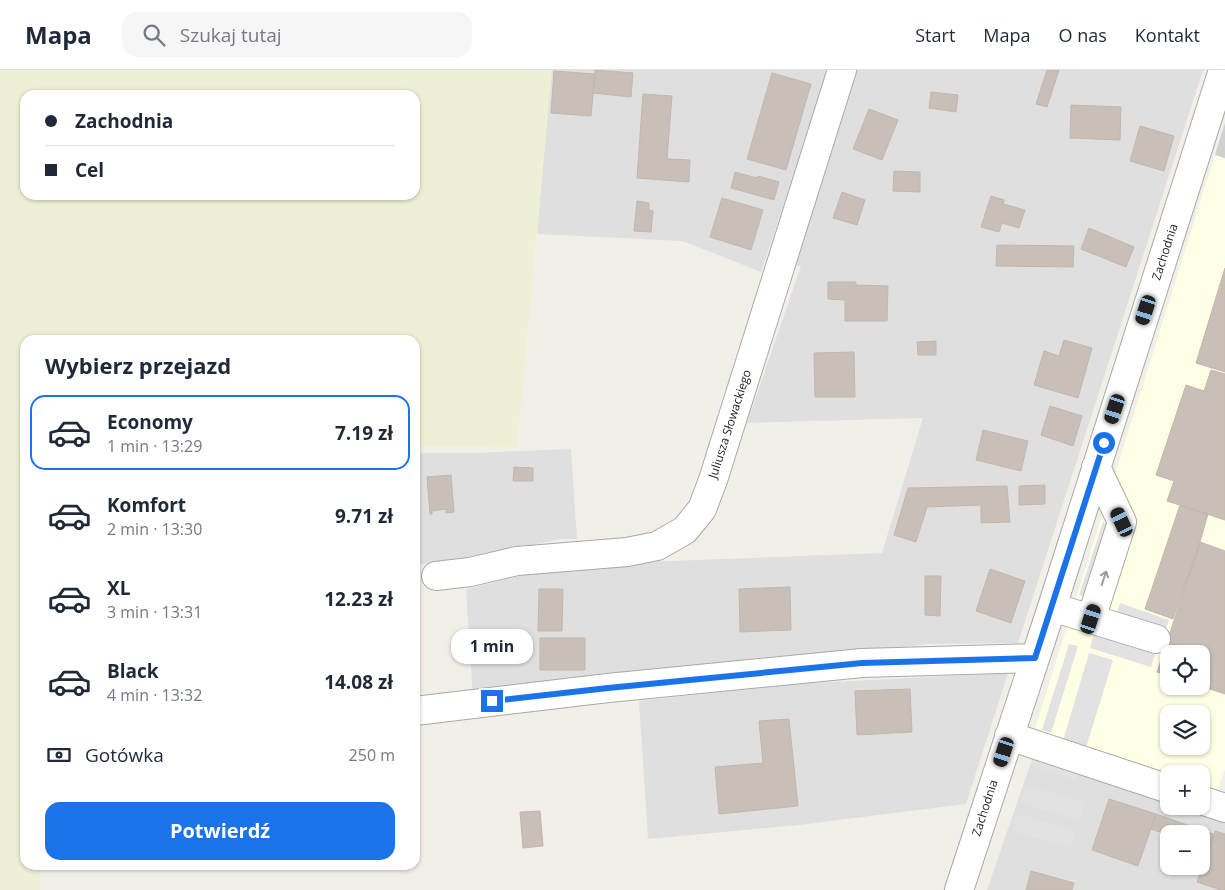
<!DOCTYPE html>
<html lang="pl">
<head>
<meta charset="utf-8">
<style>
	body { margin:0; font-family:"Open Sans",sans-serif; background:#f6f6f7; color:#1f2937; height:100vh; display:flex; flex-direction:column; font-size:19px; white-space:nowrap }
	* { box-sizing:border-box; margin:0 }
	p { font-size:16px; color:#747a83 }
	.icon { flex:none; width:28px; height:28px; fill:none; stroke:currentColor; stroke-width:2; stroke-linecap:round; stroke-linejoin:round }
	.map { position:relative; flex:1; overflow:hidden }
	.panel { position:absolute; left:20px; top:265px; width:400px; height:535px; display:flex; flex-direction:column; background:#fff; border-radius:15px; box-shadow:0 1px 4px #0004 }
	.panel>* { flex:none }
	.guide { position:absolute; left:20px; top:20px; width:400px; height:110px; border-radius:15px; box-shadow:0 1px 4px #0004; display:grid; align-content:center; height:110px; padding:0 25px; background:#fff }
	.buttons { position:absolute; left:1160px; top:575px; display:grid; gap:10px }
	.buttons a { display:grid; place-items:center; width:50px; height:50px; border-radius:10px; background:#fff; box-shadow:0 1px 4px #0004; font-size:25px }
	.end { position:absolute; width:22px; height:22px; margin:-11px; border:6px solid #1a73e8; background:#fff; box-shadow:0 0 0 2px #fff }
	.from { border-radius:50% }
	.bubble { position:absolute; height:35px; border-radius:15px; background:#fff; box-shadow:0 1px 4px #0004; font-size:16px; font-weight:700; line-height:35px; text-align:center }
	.car { position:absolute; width:15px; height:30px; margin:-15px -8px; border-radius:6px; box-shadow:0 0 4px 1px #0007; background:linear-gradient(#222 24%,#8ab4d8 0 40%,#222 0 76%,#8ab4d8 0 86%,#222 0) }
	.guide b { display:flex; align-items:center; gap:18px; height:48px; font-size:19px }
	.guide b+b { border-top:1px solid #e0e1e3 }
	.guide i { width:12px; height:12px; background:#1f2937 }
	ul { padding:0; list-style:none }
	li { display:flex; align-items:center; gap:15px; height:75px; margin:0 10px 8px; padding:0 15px; border:2px solid transparent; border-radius:15px }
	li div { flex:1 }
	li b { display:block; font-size:19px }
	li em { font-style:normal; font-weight:700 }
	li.active { border-color:#1a73e8 }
	li>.icon { width:45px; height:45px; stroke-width:1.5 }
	h2 { padding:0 25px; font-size:22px; line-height:60px }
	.pay { display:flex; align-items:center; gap:12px; height:55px; padding:0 25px; font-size:19px }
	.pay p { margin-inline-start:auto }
	.cta { display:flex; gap:10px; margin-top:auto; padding:10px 25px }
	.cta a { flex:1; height:58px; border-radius:15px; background:#1a73e8; color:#fff; font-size:20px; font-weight:700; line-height:58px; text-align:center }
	header { display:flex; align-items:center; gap:30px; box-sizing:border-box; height:70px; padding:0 25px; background:#fff; border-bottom:1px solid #e0e1e3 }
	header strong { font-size:24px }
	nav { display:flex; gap:28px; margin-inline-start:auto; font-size:18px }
	.search { width:350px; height:45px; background:#f6f6f7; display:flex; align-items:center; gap:12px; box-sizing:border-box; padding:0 18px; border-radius:15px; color:#747a83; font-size:19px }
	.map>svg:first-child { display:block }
	.residential { fill:#e0dfdf; fill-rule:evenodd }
	.education { fill:#ffffe5; fill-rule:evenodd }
	.religious { fill:#d0d0d0 }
	.farmland { fill:#eef0d5; fill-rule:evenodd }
	.parking { fill:#e2e2e2 }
	.building { fill:#c7bfb8; stroke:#c4b6ab }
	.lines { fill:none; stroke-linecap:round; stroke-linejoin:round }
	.minor-casing { stroke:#a9a9a9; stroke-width:30 }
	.minor { stroke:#fff; stroke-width:28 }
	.oneway { stroke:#9c9c9c }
	.route { stroke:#1a73e8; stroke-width:6 }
	.labels { text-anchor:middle; stroke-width:4; stroke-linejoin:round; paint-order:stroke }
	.street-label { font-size:12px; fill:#222; stroke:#fff }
</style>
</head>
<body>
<header>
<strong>Mapa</strong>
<div class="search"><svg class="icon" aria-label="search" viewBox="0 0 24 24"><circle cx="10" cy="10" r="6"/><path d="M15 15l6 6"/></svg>Szukaj tutaj</div>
<nav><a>Start</a><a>Mapa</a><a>O nas</a><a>Kontakt</a></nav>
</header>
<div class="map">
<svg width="1225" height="820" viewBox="0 0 1225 820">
	<rect width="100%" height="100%" fill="#f2efe9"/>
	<path class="residential" d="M 551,0 L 829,0 L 761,202 L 683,171 L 537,164 Z
		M 856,0 L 1203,0 L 1018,573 L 928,574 L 473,629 L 466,519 L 564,495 L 882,483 L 923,348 L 747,353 L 801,196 L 794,195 Z
		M 571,379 L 577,469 L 560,469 L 461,490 L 415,495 L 415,383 L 474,383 Z
		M 1008,603 L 966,734 L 799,755 L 648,769 L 639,631 L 793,614 Z
		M 1037,675 L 1169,719 L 1169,736 L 1201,736 L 1225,738 L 1225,820 L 987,820 ZM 1169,764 L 1201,764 L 1201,796 L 1169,796 Z"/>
	<path class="education" d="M 1215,85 L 1225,89 L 1225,699 L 1216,727 L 1201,722 L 1201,704 L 1169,704 L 1169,711 L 1033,665 ZM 1169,584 L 1201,584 L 1201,616 L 1169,616 ZM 1169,644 L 1201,644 L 1201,676 L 1169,676 Z"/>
	<path class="religious" d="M 1225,53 L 1225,88 L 1215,85 Z"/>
	<path class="farmland" d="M 0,0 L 552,0 L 517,377 L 415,376 L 415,270 L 25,270 L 25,795 L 40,795 L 40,820 L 0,820 ZM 25,25 L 415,25 L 415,125 L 25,125 Z"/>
	<path class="parking" d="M 1103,452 L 1112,456 L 1088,528 L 1079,525 Z
		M 1120,533 L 1169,550 L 1164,565 L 1115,548 Z
		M 1094,564 L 1156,582 L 1151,597 L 1090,578 Z
		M 1069,574 L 1078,576 L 1051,663 L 1042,660 Z
		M 1089,583 L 1113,590 L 1085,681 L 1062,674 Z
		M 1035,682 L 1080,696 L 1076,710 L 1031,696 Z
		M 1026,715 L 1085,733 L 1079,751 L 1021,733 Z
		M 1018,744 L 1076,761 L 1070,778 L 1013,761 Z"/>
	<path class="building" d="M 595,0 L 633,3 L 631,27 L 593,23 Z
		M 1047,0 L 1059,0 L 1047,37 L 1036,34 Z
		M 554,1 L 595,4 L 591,46 L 551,43 Z
		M 772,3 L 811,14 L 786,100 L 747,89 Z
		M 931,22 L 958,25 L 956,42 L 929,38 Z
		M 643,24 L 672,26 L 667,89 L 690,90 L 689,112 L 637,108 Z
		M 1071,35 L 1121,37 L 1120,70 L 1070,68 Z
		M 869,39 L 898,50 L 882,90 L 853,79 Z
		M 1140,56 L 1174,66 L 1164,101 L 1130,91 Z
		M 894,101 L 920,102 L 920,122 L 893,121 Z
		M 735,102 L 757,108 L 758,106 L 779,112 L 774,130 L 731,118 Z
		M 842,122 L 865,130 L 857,155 L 833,148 Z
		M 991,126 L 1004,130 L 1003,134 L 1025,140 L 1019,158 L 1002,153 L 999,162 L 981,157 Z
		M 722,128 L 763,140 L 751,180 L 710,167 Z
		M 637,131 L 649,133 L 649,140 L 653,141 L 651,162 L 634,161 Z
		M 1089,158 L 1134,177 L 1126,197 L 1081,179 Z
		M 997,175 L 1074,176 L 1073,197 L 996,196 Z
		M 1225,198 L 1225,302 L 1196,293 Z
		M 828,212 L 856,212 L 856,215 L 888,216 L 887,251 L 845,251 L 845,230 L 828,229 Z
		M 1064,270 L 1092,278 L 1078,328 L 1034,315 L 1044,281 L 1059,286 Z
		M 936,271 L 936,285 L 918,285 L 917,272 Z
		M 854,282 L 855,327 L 815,327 L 814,283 Z
		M 1211,300 L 1225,304 L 1225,450 L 1167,431 L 1174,411 L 1156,405 L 1186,315 L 1204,321 Z
		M 1050,336 L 1082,346 L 1073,376 L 1041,365 Z
		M 983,360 L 1028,371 L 1021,401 L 976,390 Z
		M 514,397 L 533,398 L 533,411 L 513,411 Z
		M 451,405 L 454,442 L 446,443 L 446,439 L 432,441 L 432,444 L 430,444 L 427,407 Z
		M 1045,415 L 1045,434 L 1019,435 L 1019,416 Z
		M 1007,416 L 1010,452 L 981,453 L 981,435 L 927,437 L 916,472 L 894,465 L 908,418 Z
		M 1180,435 L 1208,444 L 1198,479 L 1173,549 L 1145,539 Z
		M 1200,472 L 1225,481 L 1225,624 L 1201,616 L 1201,584 L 1169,584 L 1169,605 L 1157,602 Z
		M 990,499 L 1025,511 L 1011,553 L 976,541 Z
		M 925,506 L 941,506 L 940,546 L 925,545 Z
		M 790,517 L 791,560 L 740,562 L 739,519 Z
		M 539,519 L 563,519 L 562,561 L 538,561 Z
		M 540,568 L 585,568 L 585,600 L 540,600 Z
		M 910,619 L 912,662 L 857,665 L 855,621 Z
		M 789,649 L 798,736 L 719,744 L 715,697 L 763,693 L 759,651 Z
		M 1109,729 L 1156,744 L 1138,796 L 1092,780 Z
		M 540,741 L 543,776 L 523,778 L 520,742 Z
		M 1156,744 L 1213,764 L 1209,778 L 1201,776 L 1201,764 L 1169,764 L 1169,765 L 1151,759 Z
		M 1215,761 L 1225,764 L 1225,820 L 1221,820 L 1197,812 Z
		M 1031,801 L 1074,813 L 1072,820 L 1026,820 Z"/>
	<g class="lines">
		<defs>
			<path id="minor" d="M 436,506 L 470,502 L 517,491 L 627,482 L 657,476 L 685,460 L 702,439 L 713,410 L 842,0
				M 1052,537 L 1091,549 L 1122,452 L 1096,397
				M 1091,549 L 1156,569
				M 415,641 L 608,618 L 862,593 L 1035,588
				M 1009,666 L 1169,719
				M 1201,730 L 1225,738
				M 959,820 L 1052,537 L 1223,0"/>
		</defs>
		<use href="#minor" class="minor-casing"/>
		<use href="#minor" class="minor"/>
	</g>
	<defs><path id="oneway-shaft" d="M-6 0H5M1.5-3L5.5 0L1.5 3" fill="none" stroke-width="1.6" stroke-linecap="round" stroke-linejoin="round" transform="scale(1.25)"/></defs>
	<use class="oneway" href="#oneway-shaft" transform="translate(1104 508) rotate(-72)"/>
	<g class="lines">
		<path class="route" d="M 492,631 L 608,618 L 862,593 L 1035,588 L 1104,373"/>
	</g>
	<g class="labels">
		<g class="street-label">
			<text transform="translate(1165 182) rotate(-72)" y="4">Zachodnia</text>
			<text transform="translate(730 354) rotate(-72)" y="4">Juliusza Słowackiego</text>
			<text transform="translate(985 738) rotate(-72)" y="4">Zachodnia</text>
		</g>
	</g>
</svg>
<div class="buttons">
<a><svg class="icon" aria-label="locate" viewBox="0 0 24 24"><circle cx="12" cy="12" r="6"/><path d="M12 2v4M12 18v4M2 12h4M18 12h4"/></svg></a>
<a><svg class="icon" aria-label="layers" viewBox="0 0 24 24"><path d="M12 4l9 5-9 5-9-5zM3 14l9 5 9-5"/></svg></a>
<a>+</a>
<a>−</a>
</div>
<i class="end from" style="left:1104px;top:373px"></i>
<i class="end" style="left:492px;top:631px"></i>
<div class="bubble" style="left:451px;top:559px;width:82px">1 min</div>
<i class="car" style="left:1146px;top:240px;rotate:198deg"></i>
<i class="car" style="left:1115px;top:339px;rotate:198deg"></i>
<i class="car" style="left:1122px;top:452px;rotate:335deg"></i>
<i class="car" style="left:1091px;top:549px;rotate:18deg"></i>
<i class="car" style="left:1004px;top:682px;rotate:198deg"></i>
<div class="guide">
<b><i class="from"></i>Zachodnia</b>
<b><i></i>Cel</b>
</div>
<section class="panel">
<h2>Wybierz przejazd</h2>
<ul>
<li class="active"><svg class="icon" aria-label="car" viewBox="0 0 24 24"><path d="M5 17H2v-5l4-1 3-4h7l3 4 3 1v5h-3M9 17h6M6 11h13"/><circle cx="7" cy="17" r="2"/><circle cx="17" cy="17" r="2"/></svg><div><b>Economy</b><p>1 min · 13:29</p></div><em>7.19 zł</em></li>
<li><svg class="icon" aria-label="car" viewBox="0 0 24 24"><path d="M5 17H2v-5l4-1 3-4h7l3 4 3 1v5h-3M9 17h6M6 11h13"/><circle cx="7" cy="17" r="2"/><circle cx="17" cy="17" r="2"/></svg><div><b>Komfort</b><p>2 min · 13:30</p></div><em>9.71 zł</em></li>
<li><svg class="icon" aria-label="car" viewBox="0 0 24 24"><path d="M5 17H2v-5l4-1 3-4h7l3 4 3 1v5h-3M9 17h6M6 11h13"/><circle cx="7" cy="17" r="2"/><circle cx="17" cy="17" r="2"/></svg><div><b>XL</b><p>3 min · 13:31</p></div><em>12.23 zł</em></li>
<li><svg class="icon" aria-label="car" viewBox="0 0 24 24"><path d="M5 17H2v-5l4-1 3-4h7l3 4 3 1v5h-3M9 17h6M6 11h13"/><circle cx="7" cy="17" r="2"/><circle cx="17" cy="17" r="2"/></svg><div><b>Black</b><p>4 min · 13:32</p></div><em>14.08 zł</em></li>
</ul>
<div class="pay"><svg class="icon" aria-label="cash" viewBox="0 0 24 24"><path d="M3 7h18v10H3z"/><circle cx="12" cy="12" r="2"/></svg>Gotówka<p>250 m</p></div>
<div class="cta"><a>Potwierdź</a></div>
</section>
</div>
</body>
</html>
